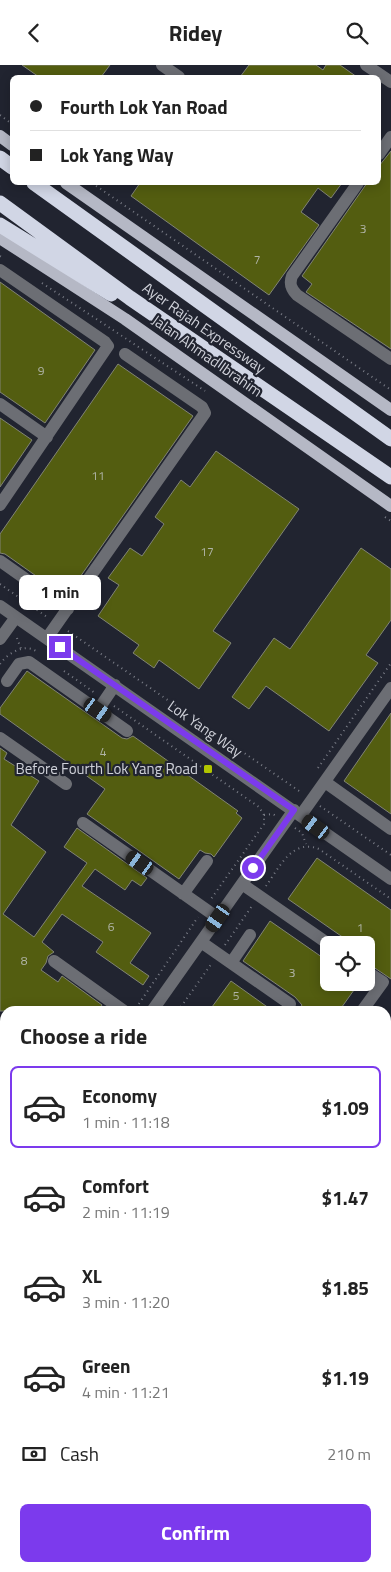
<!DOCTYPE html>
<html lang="en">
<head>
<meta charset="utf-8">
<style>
	body { margin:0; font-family:"Titillium Web",sans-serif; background:#f6f6f6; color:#222; height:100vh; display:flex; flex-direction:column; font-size:19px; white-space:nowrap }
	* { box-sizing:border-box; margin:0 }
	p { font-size:16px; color:#767676 }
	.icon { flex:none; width:28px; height:28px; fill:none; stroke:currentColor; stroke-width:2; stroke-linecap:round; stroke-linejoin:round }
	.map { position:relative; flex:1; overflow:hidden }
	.panel { position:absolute; left:0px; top:941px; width:391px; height:566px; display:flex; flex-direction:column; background:#fff; border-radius:15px 15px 0 0; box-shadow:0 2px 12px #0003 }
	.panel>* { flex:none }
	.banner { position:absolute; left:10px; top:10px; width:371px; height:110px; border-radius:8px; box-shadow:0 2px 12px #0003; display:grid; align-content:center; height:110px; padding:0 20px; background:#fff }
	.buttons { position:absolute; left:320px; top:871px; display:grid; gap:10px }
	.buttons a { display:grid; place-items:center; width:55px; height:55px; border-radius:8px; background:#fff; box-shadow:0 2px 12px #0003; font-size:25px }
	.end { position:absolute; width:22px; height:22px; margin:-11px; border:6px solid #7c3aed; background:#fff; box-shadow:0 0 0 2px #fff }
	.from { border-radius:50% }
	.bubble { position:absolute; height:35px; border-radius:8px; background:#fff; box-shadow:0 2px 12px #0003; font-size:16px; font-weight:700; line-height:35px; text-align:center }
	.car { position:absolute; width:15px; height:30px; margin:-15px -8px; border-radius:6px; box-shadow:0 0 4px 1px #0007; background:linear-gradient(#222 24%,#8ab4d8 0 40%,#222 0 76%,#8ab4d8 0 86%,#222 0) }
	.banner b { display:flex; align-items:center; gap:18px; height:48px; font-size:19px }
	.banner b+b { border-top:1px solid #e0e0e0 }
	.banner i { width:12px; height:12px; background:#222 }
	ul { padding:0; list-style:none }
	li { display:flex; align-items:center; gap:15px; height:82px; margin:0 10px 8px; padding:0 10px; border:2px solid transparent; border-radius:8px }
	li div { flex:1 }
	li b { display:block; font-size:19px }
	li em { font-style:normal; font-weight:700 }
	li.active { border-color:#7c3aed }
	li>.icon { width:45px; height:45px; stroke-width:1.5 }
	h2 { padding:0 20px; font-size:22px; line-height:60px }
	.pay { display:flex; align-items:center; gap:12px; height:55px; padding:0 20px; font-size:19px }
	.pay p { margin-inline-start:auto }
	.action { display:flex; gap:10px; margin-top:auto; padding:10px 20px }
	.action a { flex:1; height:58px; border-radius:8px; background:#7c3aed; color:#fff; font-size:20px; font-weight:700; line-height:58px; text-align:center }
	header { display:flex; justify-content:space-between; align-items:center; height:65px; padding:0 20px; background:#fff; font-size:22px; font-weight:700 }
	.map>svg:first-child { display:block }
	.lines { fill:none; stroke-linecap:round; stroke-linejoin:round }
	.canal { stroke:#0a0a40; stroke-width:11 }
	.building { fill:#535d10; stroke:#818475 }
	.path { stroke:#7a7d87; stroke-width:2; stroke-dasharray:1 4; stroke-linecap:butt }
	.minor { stroke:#6c6e74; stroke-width:12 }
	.major { stroke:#b5b8c5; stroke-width:12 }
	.highway { stroke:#d1d6e5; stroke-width:15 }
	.rail { stroke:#b2b4bc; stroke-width:3; stroke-dasharray:8 4; stroke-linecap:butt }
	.route { stroke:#7c3aed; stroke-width:6 }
	.poi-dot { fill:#b1c500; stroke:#212430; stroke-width:2 }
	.labels { text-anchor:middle; stroke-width:4.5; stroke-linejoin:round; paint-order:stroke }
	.number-label { font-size:12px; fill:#b0b4a7 }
	.street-label { font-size:15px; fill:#cfd1d9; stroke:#212430 }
	.poi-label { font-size:15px; fill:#cfd1d9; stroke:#212430; text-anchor:end }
</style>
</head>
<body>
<header><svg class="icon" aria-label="back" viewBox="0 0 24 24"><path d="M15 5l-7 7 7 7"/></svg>Ridey<svg class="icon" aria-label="search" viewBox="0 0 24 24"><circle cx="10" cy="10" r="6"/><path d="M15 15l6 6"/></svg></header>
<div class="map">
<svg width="391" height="1507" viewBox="0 0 391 1507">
	<rect width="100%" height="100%" fill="#212430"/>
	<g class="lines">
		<path class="canal" d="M 0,1301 L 5,1305
			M 287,1502 L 293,1507"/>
	</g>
	<path class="building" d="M 22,0 L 110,0 L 101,12 L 39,12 Z
		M 249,0 L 316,0 L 323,5 L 326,0 L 340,0 L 357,12 L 240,12 Z
		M 391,86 L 391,284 L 306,227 L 312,219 L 302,211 L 367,118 L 379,118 L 379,101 Z
		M 140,118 L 342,118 L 331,133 L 318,123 L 301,147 L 319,160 L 269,230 L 131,131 Z
		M 0,217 L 95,285 L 45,358 L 0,327 Z
		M 118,299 L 193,351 L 66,532 L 5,489 L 0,488 L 0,469 Z
		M 0,353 L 32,375 L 0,422 Z
		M 216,386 L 299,444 L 213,566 L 231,578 L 199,624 L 159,595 L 154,603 L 133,588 L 139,580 L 98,551 L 119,520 L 108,513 L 130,483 L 142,491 L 164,459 L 155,452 L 181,415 L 190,422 Z
		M 361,483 L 391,504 L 391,555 L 366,590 L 378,598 L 329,666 L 266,621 L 249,644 L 232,632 L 274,573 L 290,584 Z
		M 27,606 L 122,673 L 127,674 L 133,671 L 238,746 L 236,748 L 242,753 L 214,792 L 211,789 L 205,788 L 200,785 L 179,814 L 87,749 L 105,724 L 0,649 L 0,643 Z
		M 391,648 L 391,749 L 344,716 Z
		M 0,683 L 7,688 L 4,694 L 39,716 L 11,760 L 46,787 L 3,849 L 34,872 L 87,798 L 64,782 L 77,763 L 147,813 L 141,821 L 132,815 L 125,825 L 95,804 L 82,821 L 151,868 L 130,898 L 149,911 L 143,920 L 96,887 L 103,877 L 62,849 L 42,877 L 54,887 L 48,891 L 46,898 L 41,905 L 58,917 L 62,911 L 102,940 L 98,946 L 0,946 Z
		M 317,793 L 391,845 L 391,914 L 366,897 L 366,880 L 354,880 L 288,834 Z
		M 270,856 L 329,897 L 329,918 L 359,918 L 339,946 L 298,946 L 302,940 L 295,932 L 243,896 Z
		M 231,916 L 273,946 L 209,946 Z"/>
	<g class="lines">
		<path class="path" d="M 0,50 L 12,59
			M 92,118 L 391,325
			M 0,191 L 4,194
			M 42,218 L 205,326
			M 385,452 L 391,456
			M 0,519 L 47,552
			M 68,566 L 302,728
			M 17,573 L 21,584
			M 0,599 C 7,589 24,578 36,586
			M 64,606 L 95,628
			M 114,641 L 259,742 L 264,750 L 264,759 L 211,834
			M 318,703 L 391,598
			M 320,741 L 391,790
			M 264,750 L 273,749 L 276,751
			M 295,763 L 302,768 L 306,779
			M 266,821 C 279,803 292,773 319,784 L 391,834
			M 225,880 L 252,841
			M 136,943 L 198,852
			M 178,946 L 212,898
			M 0,1131 L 5,1123
			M 386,1186 L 391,1179
			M 0,1214 L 4,1210 L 1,1195 L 5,1188
			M 386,1237 L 391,1231
			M 0,1284 L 5,1288
			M 313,1502 L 319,1507"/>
		<path class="minor" d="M 162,0 L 179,12
			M 366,0 L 391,17
			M 379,89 L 391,72
			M 358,118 L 292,211 C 289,219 291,224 297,230 L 391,294
			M 0,205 L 105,277 L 108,281 L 0,440
			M 0,339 L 47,372
			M 0,496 L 68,544
			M 0,541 L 391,814
			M 47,573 L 205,348 L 202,342 L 125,289
			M 0,574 L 16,552
			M 7,616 L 19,599 L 29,597 L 127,666
			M 98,645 L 115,620
			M 0,673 L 66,719
			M 325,717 L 391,764
			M 301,750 L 391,623
			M 83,758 L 218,853
			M 242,819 L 330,880
			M 183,829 L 207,796
			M 201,877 L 290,939
			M 54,896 L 124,946
			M 231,898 L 250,870
			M 152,946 L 294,745
			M 362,946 L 383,917 L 366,906
			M 0,1011 L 5,1015
			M 0,1044 L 5,1047
			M 0,1095 L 5,1087
			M 0,1162 L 5,1155
			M 386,1205 L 391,1198
			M 386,1396 L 391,1399
			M 386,1472 L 391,1475
			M 245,1502 L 251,1507
			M 73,1507 L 77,1502
			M 166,1507 L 169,1502"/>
		<path class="major" d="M 0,71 L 12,80
			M 66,118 L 391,345
			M 0,173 L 125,254 L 391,441
			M 0,1239 L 5,1243
			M 0,1263 L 5,1267
			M 336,1502 L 343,1507
			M 382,1502 L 389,1507"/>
		<path class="highway" d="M 0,93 L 12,102
			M 34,118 L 391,374
			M 0,138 L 130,233 L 391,412
			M 0,160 L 111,229"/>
		<path class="rail" d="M 0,1413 L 5,1412
			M 356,1502 L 364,1507
			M 371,1502 L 378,1507"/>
	</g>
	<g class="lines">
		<path class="route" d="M 60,582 L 294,745 L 253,803"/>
	</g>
	<rect class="poi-dot" x="203" y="699" width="10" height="10" rx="2.5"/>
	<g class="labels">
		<g class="number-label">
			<text x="363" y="168">3</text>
			<text x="257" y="199">7</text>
			<text x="41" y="310">9</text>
			<text x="98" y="415">11</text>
			<text x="207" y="491">17</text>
			<text x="103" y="691">4</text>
			<text x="111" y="866">6</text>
			<text x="360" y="867">1</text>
			<text x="24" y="900">8</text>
			<text x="292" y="912">3</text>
			<text x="236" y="935">5</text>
		</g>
		<g class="street-label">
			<text transform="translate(204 263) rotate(35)" y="5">Ayer Rajah Expressway</text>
			<text transform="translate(207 291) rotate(35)" y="5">Jalan Ahmad Ibrahim</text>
			<text transform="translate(205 664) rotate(35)" y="5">Lok Yang Way</text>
		</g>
		<g class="poi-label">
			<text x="198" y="709">Before Fourth Lok Yang Road</text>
		</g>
	</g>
</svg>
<div class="buttons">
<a><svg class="icon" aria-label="locate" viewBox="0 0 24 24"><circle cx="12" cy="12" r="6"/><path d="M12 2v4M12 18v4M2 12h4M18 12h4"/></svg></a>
</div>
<i class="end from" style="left:253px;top:803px"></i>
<i class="end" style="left:60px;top:582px"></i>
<div class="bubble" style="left:19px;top:510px;width:82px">1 min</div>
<i class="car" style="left:98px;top:645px;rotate:125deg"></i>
<i class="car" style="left:316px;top:762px;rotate:306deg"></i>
<i class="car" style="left:140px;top:798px;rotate:305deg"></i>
<i class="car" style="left:218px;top:853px;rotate:215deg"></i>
<div class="banner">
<b><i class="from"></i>Fourth Lok Yan Road</b>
<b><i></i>Lok Yang Way</b>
</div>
<section class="panel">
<h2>Choose a ride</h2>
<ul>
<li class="active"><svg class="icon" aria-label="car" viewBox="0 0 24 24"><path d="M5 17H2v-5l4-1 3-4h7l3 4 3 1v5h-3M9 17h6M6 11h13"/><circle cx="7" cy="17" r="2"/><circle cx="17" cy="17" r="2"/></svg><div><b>Economy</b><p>1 min · 11:18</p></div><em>$1.09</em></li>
<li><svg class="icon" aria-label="car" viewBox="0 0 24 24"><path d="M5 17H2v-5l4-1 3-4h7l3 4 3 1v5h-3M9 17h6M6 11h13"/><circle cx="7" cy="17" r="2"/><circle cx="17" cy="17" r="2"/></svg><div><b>Comfort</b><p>2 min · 11:19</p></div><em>$1.47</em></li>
<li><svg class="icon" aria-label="car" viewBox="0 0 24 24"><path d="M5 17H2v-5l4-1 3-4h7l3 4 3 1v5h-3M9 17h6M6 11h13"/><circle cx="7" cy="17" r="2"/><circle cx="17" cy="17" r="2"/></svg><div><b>XL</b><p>3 min · 11:20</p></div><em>$1.85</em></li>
<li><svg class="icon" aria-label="car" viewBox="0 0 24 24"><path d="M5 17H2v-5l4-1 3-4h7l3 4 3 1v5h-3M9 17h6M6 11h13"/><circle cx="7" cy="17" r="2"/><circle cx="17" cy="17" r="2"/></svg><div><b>Green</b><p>4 min · 11:21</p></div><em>$1.19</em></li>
</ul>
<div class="pay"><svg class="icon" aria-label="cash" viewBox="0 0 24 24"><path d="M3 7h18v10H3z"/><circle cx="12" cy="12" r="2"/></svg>Cash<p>210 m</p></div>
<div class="action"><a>Confirm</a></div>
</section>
</div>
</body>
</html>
